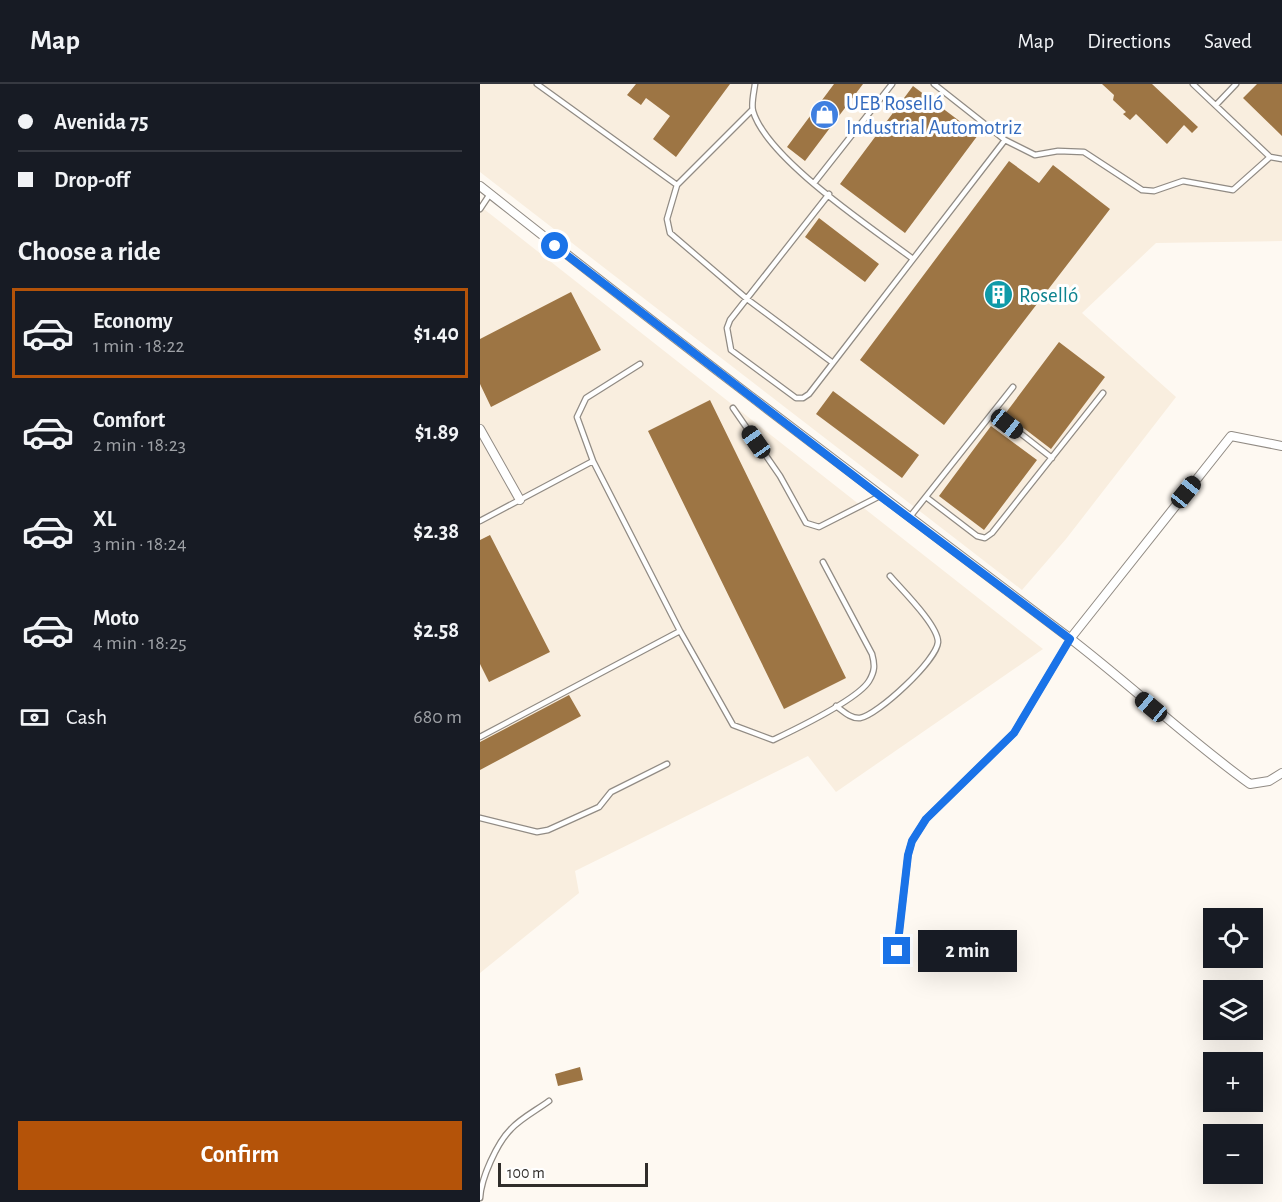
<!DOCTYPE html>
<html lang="en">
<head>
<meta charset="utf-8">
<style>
	body { margin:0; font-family:"Alegreya Sans",sans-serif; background:#242831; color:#f1f3f6; height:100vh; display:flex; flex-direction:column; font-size:22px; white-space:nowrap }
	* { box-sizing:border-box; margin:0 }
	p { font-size:20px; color:#9ea1a6 }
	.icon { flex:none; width:33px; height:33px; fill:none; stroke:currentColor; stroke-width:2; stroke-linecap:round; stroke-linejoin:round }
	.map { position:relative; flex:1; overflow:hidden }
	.drawer { display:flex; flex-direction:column; background:#171b24; width:480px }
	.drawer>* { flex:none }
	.guide { display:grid; align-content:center; height:132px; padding:0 18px; background:#171b24 }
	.controls { position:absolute; left:723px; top:824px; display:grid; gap:12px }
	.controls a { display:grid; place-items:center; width:60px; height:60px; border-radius:0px; background:#171b24; box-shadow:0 6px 24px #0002; font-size:30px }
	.scale { position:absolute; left:18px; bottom:15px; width:150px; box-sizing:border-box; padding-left:6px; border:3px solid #302d2a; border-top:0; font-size:16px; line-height:21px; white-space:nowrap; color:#302d2a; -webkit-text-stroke:4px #fff; paint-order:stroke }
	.end { position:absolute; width:27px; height:27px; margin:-14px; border:8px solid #1a73e8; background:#fff; box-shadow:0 0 0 3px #fff }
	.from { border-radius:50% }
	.bubble { position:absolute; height:42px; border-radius:0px; background:#171b24; box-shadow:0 6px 24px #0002; font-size:20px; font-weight:700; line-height:42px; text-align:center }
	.car { position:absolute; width:18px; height:36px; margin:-18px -9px; border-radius:8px; box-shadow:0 0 4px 2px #0007; background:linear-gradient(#222 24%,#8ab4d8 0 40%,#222 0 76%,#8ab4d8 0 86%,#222 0) }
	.guide b { display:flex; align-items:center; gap:21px; height:57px; font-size:22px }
	.guide b+b { border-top:2px solid #363941 }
	.guide i { width:15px; height:15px; background:#f1f3f6 }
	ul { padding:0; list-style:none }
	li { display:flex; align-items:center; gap:18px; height:90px; margin:0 12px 9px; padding:0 6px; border:3px solid transparent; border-radius:0px }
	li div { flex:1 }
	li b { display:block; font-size:22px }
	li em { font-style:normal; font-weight:700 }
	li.on { border-color:#b45309 }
	li>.icon { width:54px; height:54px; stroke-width:1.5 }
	h2 { padding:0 18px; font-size:27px; line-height:72px }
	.pay { display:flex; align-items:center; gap:15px; height:66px; padding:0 18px; font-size:22px }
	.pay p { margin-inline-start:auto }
	.action { display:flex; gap:12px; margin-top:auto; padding:12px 18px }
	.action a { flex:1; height:69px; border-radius:0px; background:#b45309; color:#fff; font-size:24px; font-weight:700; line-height:69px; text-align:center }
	header { display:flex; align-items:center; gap:36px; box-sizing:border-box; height:84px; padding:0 30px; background:#171b24; border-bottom:2px solid #363941 }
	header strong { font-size:28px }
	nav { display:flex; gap:33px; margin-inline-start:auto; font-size:21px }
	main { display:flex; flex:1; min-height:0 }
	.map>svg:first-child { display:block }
	.built { fill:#f9eedf }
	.building { fill:#9d7544 }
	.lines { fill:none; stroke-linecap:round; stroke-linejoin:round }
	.lane-casing { stroke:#918b84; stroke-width:7 }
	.street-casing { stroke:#918b84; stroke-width:10 }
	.lane { stroke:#fff; stroke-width:4.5 }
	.street { stroke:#fff; stroke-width:8 }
	.route { stroke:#1a73e8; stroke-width:8 }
	.labels { text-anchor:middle; stroke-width:6; stroke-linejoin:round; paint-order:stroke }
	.shop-label { font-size:21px; fill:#366cbe; stroke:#fff; text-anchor:start }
	.culture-label { font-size:21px; fill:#0d838f; stroke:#fff; text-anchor:start }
</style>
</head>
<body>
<header>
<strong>Map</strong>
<nav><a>Map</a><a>Directions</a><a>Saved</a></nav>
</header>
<main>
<section class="drawer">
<div class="guide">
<b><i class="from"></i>Avenida 75</b>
<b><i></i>Drop-off</b>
</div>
<h2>Choose a ride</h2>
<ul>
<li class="on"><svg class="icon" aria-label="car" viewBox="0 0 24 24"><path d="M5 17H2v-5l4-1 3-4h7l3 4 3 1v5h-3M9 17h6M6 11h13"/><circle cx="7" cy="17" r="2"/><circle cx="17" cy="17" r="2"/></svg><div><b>Economy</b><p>1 min · 18:22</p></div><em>$1.40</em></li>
<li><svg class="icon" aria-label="car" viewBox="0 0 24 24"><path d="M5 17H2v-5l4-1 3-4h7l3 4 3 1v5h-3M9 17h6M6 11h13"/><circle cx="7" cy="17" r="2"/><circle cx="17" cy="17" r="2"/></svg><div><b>Comfort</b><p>2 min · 18:23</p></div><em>$1.89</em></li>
<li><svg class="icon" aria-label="car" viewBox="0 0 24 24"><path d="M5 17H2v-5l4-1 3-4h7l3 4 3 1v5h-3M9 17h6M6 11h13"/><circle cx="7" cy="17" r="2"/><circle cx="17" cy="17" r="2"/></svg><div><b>XL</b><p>3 min · 18:24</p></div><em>$2.38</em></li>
<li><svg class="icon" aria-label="car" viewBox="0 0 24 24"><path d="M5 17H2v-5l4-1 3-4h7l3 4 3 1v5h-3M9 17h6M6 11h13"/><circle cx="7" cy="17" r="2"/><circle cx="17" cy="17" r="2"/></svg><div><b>Moto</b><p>4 min · 18:25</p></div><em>$2.58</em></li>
</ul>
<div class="pay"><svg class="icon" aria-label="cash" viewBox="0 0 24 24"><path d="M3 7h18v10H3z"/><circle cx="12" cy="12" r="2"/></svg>Cash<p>680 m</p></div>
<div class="action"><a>Confirm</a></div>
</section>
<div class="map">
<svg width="802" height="1118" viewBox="0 0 802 1118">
	<rect width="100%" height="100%" fill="#fef9f2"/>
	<path class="built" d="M 0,0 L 802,0 L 802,157 L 676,159 L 602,229 L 696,313 L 586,455 L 542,506 L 0,88 Z
		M 0,122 L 563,565 L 356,708 L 328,672 L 95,787 L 99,809 L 0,889 Z"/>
	<path class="building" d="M 156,0 L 250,0 L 196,73 L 173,55 L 190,32 L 166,14 L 161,21 L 147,11 Z
		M 354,0 L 383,0 L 325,77 L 307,63 Z
		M 622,0 L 672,0 L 718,43 L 712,49 L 704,41 L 687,60 L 656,30 L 650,36 L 643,30 L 646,28 L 633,16 L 634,11 Z
		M 777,0 L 802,0 L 802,52 L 763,14 Z
		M 433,2 L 498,51 L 425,149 L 360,100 Z
		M 529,77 L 559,99 L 573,81 L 630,125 L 464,341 L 380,276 Z
		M 339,134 L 399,180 L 385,198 L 325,153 Z
		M 91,208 L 121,266 L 11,323 L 0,300 L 0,255 Z
		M 579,258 L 625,293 L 571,365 L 525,330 Z
		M 353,307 L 439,371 L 422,394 L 336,330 Z
		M 230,316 L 366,594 L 304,625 L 168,347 Z
		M 511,342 L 557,376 L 504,446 L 459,412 Z
		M 10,451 L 70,568 L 9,598 L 0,580 L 0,456 Z
		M 89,611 L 101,632 L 0,686 L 0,658 Z
		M 100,983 L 103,996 L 78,1002 L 75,990 Z"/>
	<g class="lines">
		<defs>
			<path id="lane" d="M 57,0 L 197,101
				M 275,0 C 274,8 271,20 273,27 C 287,75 392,144 433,175
				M 454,0 L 525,56 L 555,71 L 578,67 L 604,68 L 662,106 L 674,107 L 703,97 L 753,106 L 790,73 L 802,75
				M 713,0 L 790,73
				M 736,21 L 756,0
				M 272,26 L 197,101 L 187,135 L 190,149 L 267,215 L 353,279
				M 334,99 L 412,0
				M 349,110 L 250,236 L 247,244 L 251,266 L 316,314 L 323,314 L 329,310 L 525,56
				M 0,125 L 10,110
				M 253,324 L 300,392 L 326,439 L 339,443 L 400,412
				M 513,328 L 572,374
				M 113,377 L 97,333 L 106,314 L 160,280
				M 446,413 L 497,452 L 505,454 L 512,449 L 623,309
				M 429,434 L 533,303
				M 0,437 L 113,377 L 200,547 L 0,653
				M 200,547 L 253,641 L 293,656 C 314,646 378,615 389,597 C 395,587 395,581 392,570 L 343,478
				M 356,622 C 363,627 371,635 380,634 C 398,631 457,576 458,558 C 458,541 421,505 410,492
				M 0,734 L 57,748 L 68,746 L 119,723 L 131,708 L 187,680
				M 417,867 L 428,771 L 432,757 L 446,735 L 534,649 L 590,555
				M 0,1114 C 1,1094 17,1059 31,1045 C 41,1034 57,1026 69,1017"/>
			<path id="street" d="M 0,102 C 193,255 390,403 587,552 C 650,600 706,654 770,700 L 789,697 L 802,689
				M 0,345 L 40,416
				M 590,555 L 751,352 L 802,362"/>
		</defs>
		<use href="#lane" class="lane-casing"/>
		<use href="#street" class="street-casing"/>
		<use href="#lane" class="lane"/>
		<use href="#street" class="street"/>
	</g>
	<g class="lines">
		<path class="route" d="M 75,162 L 400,412 L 590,555 L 534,649 L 446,735 L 432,757 L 428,771 L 417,867"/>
	</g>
	<defs>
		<symbol id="shop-disc" viewBox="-11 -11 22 22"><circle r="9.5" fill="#3f7fe0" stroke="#fff"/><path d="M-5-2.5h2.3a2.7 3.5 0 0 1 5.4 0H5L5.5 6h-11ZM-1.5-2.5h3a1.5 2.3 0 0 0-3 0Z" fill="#fff"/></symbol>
		<symbol id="building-disc" viewBox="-11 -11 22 22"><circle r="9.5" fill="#0f9aa8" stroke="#fff"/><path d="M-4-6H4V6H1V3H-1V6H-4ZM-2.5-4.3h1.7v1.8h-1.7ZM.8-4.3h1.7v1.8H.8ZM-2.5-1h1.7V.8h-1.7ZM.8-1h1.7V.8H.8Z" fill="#fff"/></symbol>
	</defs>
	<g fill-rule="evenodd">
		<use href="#shop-disc" x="328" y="14" width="33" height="33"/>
		<use href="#building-disc" x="502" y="194" width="33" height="33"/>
	</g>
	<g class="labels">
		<g class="shop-label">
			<text x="366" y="26">UEB Roselló<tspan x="366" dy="24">Industrial Automotriz</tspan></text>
		</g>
		<g class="culture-label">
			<text x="539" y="218">Roselló</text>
		</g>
	</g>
</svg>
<div class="controls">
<a><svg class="icon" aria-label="locate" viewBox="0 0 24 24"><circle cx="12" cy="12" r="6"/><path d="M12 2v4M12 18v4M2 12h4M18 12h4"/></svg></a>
<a><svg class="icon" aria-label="layers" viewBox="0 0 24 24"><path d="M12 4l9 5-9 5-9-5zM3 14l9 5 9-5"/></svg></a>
<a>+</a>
<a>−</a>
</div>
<div class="scale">100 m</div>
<i class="end from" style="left:75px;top:162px"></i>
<i class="end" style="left:417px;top:867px"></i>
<div class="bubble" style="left:438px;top:846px;width:99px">2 min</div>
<i class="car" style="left:527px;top:340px;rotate:128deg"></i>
<i class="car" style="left:276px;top:358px;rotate:325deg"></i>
<i class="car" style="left:706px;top:408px;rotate:39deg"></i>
<i class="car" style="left:671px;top:623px;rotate:310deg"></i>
</div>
</main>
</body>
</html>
